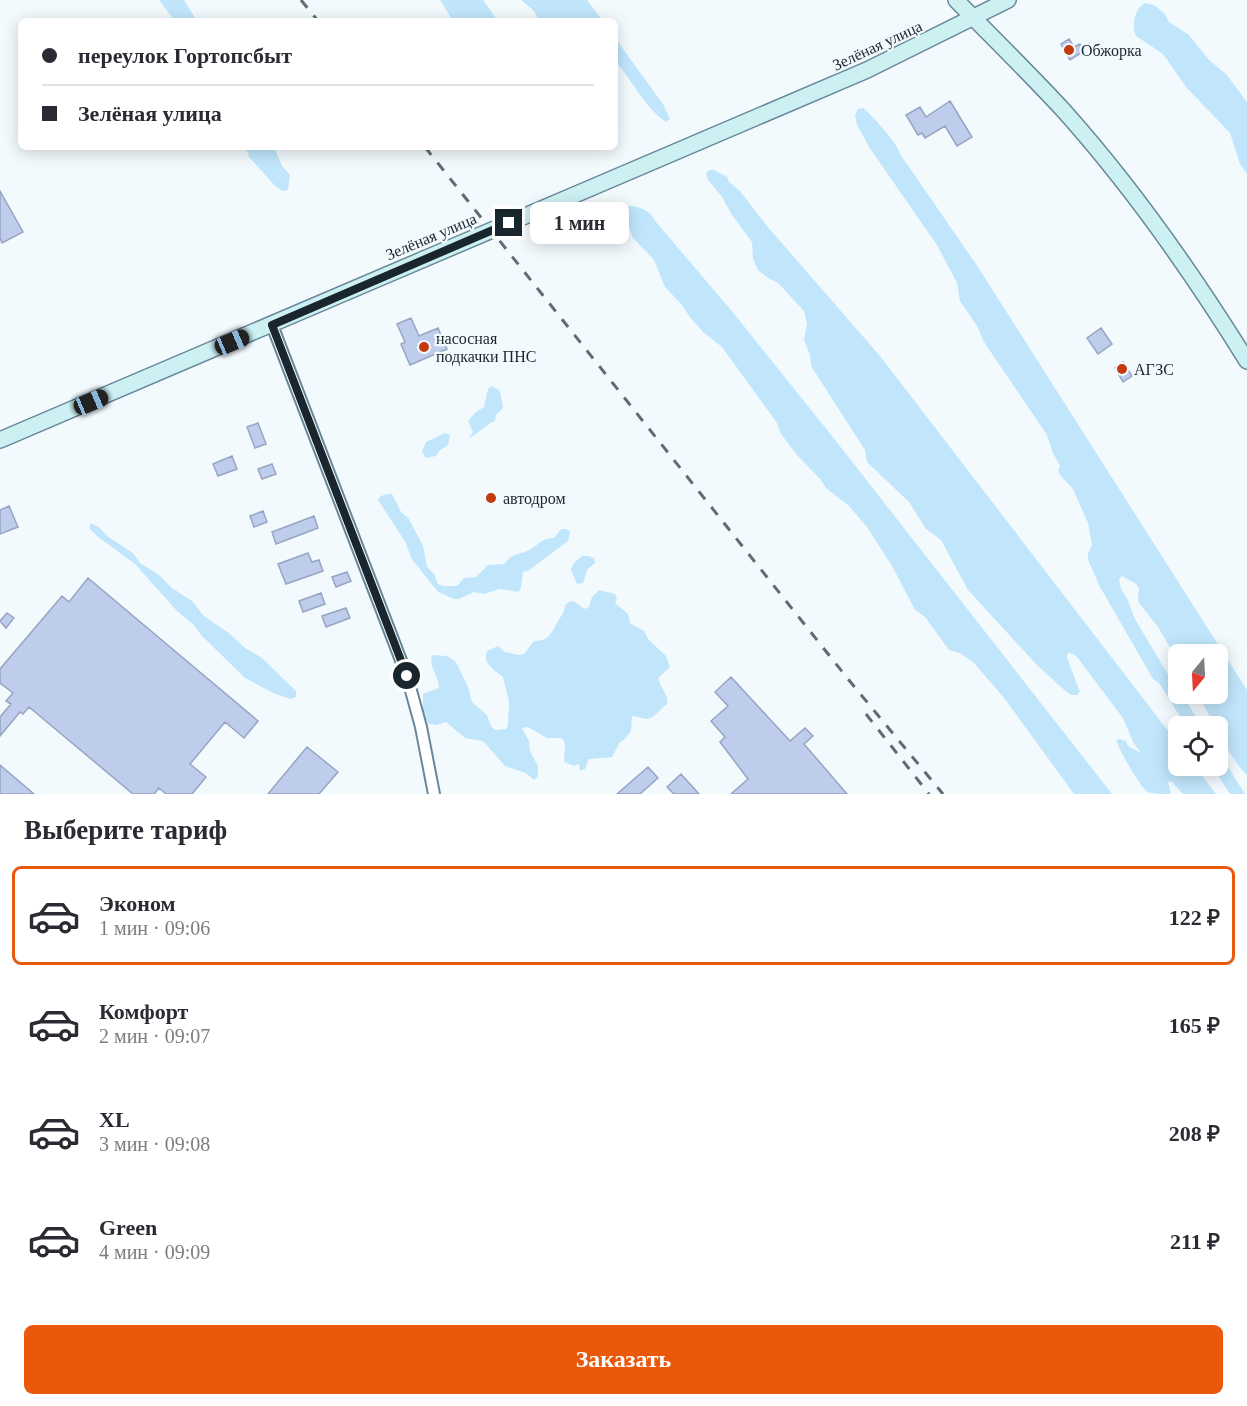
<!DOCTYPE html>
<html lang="ru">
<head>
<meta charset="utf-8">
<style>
	body { margin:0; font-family:Georgia,serif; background:#f2f2f3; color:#2b2b33; height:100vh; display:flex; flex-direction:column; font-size:22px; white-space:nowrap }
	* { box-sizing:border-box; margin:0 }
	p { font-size:20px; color:#7c7c81 }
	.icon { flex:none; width:33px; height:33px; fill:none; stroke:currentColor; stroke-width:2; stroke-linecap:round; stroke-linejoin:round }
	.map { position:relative; height:794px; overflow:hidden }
	.details { display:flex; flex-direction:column; background:#fff; flex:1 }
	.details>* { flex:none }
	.top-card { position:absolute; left:18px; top:18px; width:600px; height:132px; border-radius:9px; box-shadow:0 3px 15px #0003; display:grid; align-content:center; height:132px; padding:0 24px; background:#fff }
	.needle { width:39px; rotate:198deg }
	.controls { position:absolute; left:1168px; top:644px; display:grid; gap:12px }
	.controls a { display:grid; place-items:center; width:60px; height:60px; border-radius:9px; background:#fff; box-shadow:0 3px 15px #0003; font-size:30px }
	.end { position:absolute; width:27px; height:27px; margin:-14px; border:8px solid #19262d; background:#fff; box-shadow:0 0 0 3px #fff }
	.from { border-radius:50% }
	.bubble { position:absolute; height:42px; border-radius:9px; background:#fff; box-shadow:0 3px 15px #0003; font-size:20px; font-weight:700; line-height:42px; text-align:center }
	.car { position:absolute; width:18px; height:36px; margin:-18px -9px; border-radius:8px; box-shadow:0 0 4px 2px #0007; background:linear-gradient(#222 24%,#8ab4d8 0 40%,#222 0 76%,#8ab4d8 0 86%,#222 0) }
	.top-card b { display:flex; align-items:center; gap:21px; height:57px; font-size:22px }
	.top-card b+b { border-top:2px solid #e1e1e2 }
	.top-card i { width:15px; height:15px; background:#2b2b33 }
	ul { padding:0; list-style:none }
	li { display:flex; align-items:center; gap:18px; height:99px; margin:0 12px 9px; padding:0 12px; border:3px solid transparent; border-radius:9px }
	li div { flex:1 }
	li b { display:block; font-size:22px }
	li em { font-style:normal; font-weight:700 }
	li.on { border-color:#ea580c }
	li>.icon { width:54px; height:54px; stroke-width:1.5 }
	h2 { padding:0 24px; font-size:27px; line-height:72px }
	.button { display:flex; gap:12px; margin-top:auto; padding:12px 24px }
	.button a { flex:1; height:69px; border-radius:9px; background:#ea580c; color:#fff; font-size:24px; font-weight:700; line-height:69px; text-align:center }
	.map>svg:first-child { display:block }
	.green { fill:#c1e6fc }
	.building { fill:#bfcdec; stroke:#97a4c2; stroke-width:1.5 }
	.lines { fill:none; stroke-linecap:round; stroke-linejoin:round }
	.street-casing { stroke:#68879a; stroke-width:14 }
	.secondary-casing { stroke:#68879a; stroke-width:18 }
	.street { stroke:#fff; stroke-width:10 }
	.secondary { stroke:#cdf1f3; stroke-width:15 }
	.rail { stroke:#616c72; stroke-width:3; stroke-dasharray:10 10; stroke-linecap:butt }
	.secondary-bridge-casing { stroke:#68879a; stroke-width:18; stroke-linecap:butt }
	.secondary-bridge { stroke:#cdf1f3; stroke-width:15 }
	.route { stroke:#19262d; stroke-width:8 }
	.poi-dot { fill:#c33a0c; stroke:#f3fafe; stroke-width:2 }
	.labels { text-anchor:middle; stroke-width:4.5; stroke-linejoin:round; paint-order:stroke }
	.street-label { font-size:16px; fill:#19262d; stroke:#f3fafe }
	.poi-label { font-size:16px; fill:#19262d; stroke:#f3fafe; text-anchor:start }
</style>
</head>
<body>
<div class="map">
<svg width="1247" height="794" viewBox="0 0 1247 794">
	<rect width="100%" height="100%" fill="#f3fafe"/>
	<path class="green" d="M 159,0 L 184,0 L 197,21 L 175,21 Z
		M 440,0 L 483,0 L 498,21 L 453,21 Z
		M 521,0 L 587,0 L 603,21 L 539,21 L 534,11 Z
		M 1145,3 L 1154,5 L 1165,14 L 1169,22 L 1189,35 L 1209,60 L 1226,74 L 1247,102 L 1247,174 L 1240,164 L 1230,133 L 1186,87 L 1163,54 L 1136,36 C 1131,26 1135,8 1145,3 Z
		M 615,38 L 663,104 L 670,119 L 666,122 C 644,107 633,81 615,61 Z
		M 863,108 C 872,115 899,145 900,154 L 978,267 L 1247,690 L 1247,775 C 1239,769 1218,736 1218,726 L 1215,726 L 1197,693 L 1218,693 L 1218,654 L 1179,654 L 1179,663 L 1158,627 L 1139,603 L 1138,598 L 1139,588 L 1136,584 L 1122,576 L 1119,580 L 1121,589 L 1127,598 L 1135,619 L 1179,693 L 1181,693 L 1202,726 L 1186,726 L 1159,683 L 1153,679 L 1100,587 L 1088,560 L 1088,554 L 1092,544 L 1088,523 L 1073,489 L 1060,475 L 1058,470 L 1060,466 L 1052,451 L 1047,435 L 984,342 L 977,326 L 960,301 L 957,283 L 937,245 L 869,147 L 857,125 L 855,115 L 858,109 Z
		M 239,147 L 274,147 L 282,166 L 290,175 L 288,190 L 283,191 L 276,187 L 249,157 L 248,152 Z
		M 709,170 L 714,170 L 727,177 L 729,182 L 740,191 L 767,226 L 880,356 L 1179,745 L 1179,765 L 1194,765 L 1216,794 L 1183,794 L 1172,782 L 1168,782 L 1171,794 C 1164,794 1154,794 1148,792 C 1140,788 1119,749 1116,740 L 1120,739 L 1126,741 L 1128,746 L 1141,753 L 1133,742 L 1123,718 L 1077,657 L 1073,654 L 1068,653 L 1067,658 L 1080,692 L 1077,695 L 1071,695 L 1062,688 L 1036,664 L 968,590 L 941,540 L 926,529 L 909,502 L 867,462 L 865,450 L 811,366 L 810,355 L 804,340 L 807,323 L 804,311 L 778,283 L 768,278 L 758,270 L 753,259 L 752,242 L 732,215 L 722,197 L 708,180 L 706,174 Z
		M 629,206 C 640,206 651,211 656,222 L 731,310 L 832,436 L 1112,794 L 1074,794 L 1005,699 L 973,662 L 960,653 L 949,650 L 925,617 L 915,610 L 892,566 L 867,527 L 849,506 L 826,488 L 820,479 L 796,454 L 781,434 L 777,423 L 722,347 L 703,332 L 689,316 L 682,305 L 665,287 L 654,260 L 633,238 L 629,226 L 622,218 L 622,213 Z
		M 492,386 L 500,391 L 503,408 L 496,415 L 495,421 C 484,426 478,434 468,439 L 473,432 L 468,421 L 476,412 L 484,407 L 488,389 Z
		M 445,433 L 450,435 L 448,445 L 439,451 L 436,456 L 426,458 L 422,451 L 426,442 Z
		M 387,494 L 392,494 L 401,512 L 409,519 L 423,546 L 427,567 L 434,574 L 438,584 L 443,586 L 457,586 L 464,578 L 476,577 L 488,565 L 504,564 C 515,551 519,556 531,549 C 541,543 540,539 554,538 L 561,529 L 566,529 L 570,532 L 568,541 L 528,571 L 523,572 L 521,587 L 519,592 L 500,589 L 484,594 L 474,592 L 459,599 L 454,599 L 438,592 L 411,558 L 406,543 L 378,500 L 381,496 Z
		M 91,523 L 100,528 L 107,536 L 133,553 L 140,563 L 158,574 L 172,588 L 192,601 L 204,616 L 230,634 L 245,648 L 262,658 L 296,691 L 296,697 L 291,699 L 275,694 L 245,678 L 201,635 L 194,625 L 177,611 L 135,564 L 98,537 L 89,528 Z
		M 582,556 L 588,556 L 594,558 L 595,563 L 587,570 L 583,583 L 577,584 L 571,570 L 574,563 Z
		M 599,590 L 615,594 L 617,599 L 615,603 L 628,614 L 630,623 L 644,631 L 649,640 L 666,656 L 670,667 L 658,678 C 660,687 669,695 667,704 C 661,708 654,719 647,719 C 642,719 638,716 632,716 L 631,731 L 624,740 L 620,742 L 612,757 L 589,759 L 585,769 L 580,771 L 579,764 L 574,766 L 564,762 L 565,744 L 562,738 L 547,738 L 528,727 L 522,728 L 529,741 L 530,751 L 538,766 L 538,776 L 534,780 L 526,773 L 505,766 L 483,741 L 465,738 L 446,722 L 436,725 L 429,724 L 423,715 L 423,694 L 439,688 C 439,676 428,667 432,655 L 447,656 L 456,662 L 468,687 L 472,702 L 487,715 L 491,726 L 495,730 L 506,729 L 508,724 L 509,702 L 503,677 C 494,670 482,664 487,651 L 498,646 L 505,652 L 519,655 L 524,654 L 534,641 C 548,641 551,634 557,623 C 560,617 565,612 565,605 L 570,601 L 575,602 L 584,609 L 589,607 L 592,597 Z
		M 1218,751 L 1245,794 L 1230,794 L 1211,765 L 1218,765 Z"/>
	<path class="building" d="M 1069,39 L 1074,47 L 1080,44 L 1084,51 L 1070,60 L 1061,44 Z
		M 950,101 L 972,137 L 957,146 L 945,126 L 925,138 L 922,133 L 918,135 L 906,115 L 920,107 L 926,117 Z
		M 0,191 L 23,232 L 2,243 L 0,238 Z
		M 594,207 L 602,217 L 589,227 L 581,217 Z
		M 411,318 L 419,336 L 438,328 L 447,349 L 410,365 L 401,344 L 405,342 L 397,324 Z
		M 1101,328 L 1112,344 L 1098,354 L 1087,338 Z
		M 1123,362 L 1132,376 L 1123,382 L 1115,368 Z
		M 258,423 L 266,444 L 255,448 L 247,427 Z
		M 232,456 L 237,469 L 218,476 L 213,464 Z
		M 272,464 L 276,474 L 262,479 L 258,469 Z
		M 9,506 L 18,527 L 0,534 L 0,510 Z
		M 263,511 L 267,522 L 254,527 L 250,516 Z
		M 314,516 L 318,528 L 276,544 L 272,532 Z
		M 308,553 L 312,562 L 319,560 L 323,571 L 286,584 L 278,564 Z
		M 347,572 L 351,581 L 336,587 L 332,577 Z
		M 88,578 L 258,721 L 244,738 L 225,722 L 190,764 L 206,777 L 192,794 L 166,794 L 159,788 L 154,794 L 133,794 L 29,707 L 23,714 L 20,712 L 0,736 L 0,717 L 11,704 L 6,701 L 13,693 L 0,683 L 0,669 L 62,596 L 69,602 Z
		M 321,593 L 325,604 L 303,612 L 299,601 Z
		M 346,608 L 350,618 L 326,627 L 322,616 Z
		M 7,613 L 14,618 L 6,628 L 0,621 Z
		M 731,677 L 790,741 L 805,728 L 813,736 L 804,744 L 847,794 L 731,794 L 748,779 L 720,742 L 725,737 L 711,721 L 728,706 L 715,692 Z
		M 307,747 L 338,772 L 319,794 L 268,794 Z
		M 0,765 L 34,794 L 0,794 Z
		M 648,767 L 658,778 L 640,794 L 617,794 Z
		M 681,774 L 699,794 L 674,794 L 667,787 Z"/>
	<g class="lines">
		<defs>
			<path id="street" d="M 272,325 L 407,676 L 421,727 L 434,794"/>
			<path id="secondary" d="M 956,0 C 992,37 1029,73 1064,111 C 1132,187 1193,274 1247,361
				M 551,205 L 867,70 L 1008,0
				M 0,440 L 424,259"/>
		</defs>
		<use href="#street" class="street-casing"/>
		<use href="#secondary" class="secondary-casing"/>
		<use href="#street" class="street"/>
		<use href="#secondary" class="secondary"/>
		<path class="rail" d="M 301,0 L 318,21
			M 425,147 L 848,679 L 943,794
			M 866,714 L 929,794"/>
		<defs>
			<path id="secondary-bridge" d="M 424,259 L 551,205"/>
		</defs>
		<use href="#secondary-bridge" class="secondary-bridge-casing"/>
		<use href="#secondary-bridge" class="secondary-bridge"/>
	</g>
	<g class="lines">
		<path class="route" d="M 407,676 L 272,325 L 509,223"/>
	</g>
	<g class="poi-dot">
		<circle cx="1069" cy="50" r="6"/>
		<circle cx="424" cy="347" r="6"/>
		<circle cx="1122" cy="369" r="6"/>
		<circle cx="491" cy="498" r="6"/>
	</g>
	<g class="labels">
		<g class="street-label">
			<text transform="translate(877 45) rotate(-25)" y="6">Зелёная улица</text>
			<text transform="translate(431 236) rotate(-23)" y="6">Зелёная улица</text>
		</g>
		<g class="poi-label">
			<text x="1081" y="56">Обжорка</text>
			<text x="436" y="344">насосная<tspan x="436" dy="18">подкачки ПНС</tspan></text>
			<text x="1134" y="375">АГЗС</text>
			<text x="503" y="504">автодром</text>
		</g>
	</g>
</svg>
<div class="controls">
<a><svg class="needle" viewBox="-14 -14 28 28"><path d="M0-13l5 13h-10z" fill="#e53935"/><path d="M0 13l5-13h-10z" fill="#7c7c81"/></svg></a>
<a><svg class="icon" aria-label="locate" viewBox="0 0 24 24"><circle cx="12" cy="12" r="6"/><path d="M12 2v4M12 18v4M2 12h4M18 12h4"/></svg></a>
</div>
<i class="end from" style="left:407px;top:676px"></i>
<i class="end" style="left:509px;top:223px"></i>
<div class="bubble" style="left:530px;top:202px;width:99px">1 мин</div>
<i class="car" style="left:232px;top:342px;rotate:67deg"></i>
<i class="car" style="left:91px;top:402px;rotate:67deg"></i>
<div class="top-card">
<b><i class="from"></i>переулок Гортопсбыт</b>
<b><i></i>Зелёная улица</b>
</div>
</div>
<section class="details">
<h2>Выберите тариф</h2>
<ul>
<li class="on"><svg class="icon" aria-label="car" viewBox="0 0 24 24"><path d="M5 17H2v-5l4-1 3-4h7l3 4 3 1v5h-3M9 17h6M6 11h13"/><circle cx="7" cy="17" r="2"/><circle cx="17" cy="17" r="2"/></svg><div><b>Эконом</b><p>1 мин · 09:06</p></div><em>122 ₽</em></li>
<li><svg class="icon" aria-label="car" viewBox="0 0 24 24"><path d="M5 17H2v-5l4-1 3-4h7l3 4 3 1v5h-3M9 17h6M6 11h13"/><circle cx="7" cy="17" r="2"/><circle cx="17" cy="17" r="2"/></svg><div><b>Комфорт</b><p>2 мин · 09:07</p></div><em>165 ₽</em></li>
<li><svg class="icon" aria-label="car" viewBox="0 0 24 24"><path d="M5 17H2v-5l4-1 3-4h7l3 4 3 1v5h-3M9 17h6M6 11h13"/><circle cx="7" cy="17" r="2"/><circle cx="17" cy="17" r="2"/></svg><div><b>XL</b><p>3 мин · 09:08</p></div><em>208 ₽</em></li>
<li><svg class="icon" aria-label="car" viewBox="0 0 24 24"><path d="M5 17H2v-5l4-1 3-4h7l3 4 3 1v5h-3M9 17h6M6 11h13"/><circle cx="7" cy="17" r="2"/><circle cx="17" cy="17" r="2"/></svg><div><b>Green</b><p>4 мин · 09:09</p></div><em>211 ₽</em></li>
</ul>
<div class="button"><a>Заказать</a></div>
</section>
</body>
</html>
